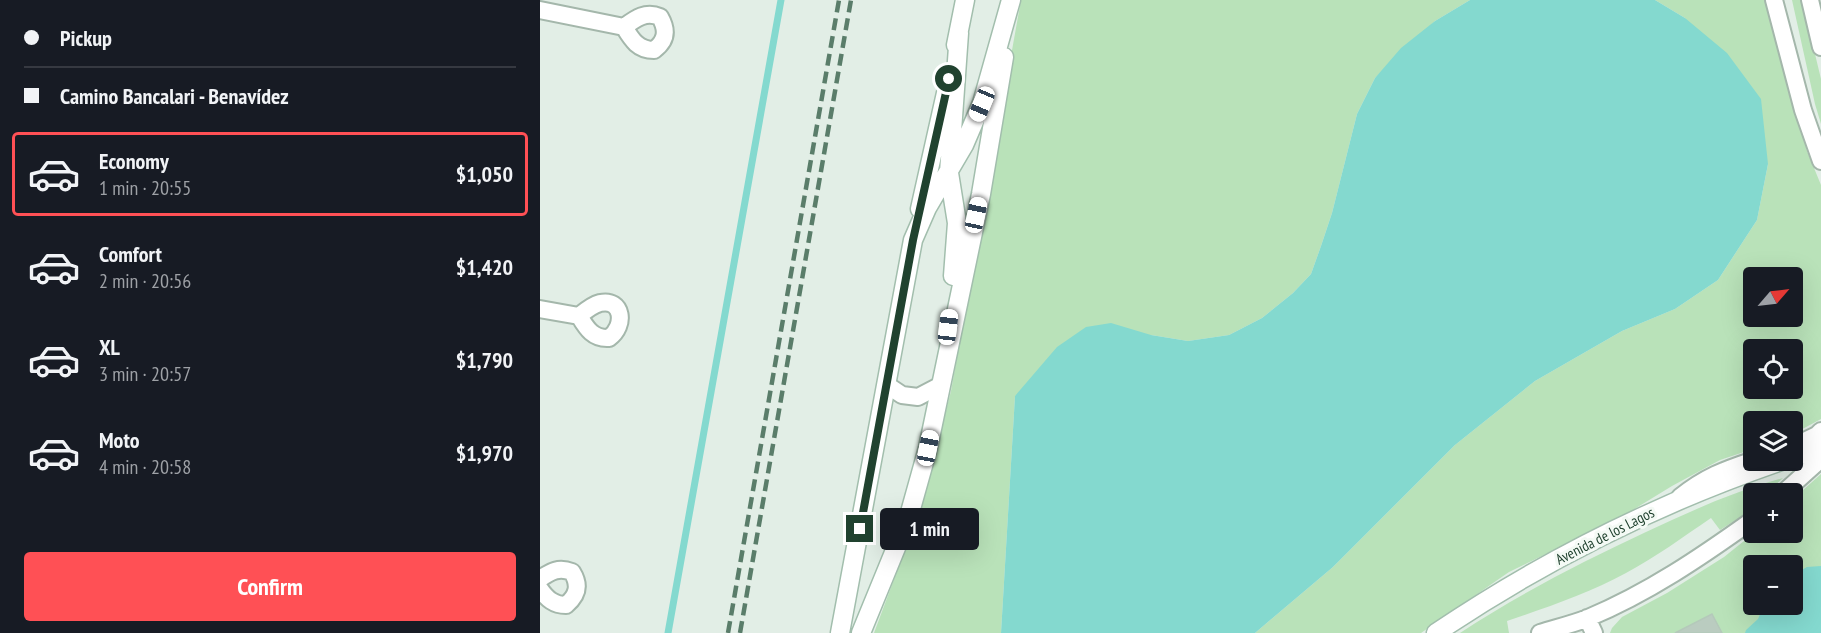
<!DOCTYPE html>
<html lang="en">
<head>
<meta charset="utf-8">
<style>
	body { margin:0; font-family:"PT Sans Narrow",sans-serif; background:#242831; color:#f1f3f6; height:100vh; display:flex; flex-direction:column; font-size:22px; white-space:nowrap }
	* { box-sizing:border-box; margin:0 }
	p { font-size:20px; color:#9ea1a6 }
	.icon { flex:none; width:33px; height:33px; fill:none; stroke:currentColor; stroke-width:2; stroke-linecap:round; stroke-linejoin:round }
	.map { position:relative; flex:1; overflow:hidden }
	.details { display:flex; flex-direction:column; background:#171b24; width:540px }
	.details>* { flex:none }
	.top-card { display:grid; align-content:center; height:132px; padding:0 24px; background:#171b24 }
	.needle { width:39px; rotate:62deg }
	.controls { position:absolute; left:1203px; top:267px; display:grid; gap:12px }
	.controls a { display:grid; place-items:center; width:60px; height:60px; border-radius:6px; background:#171b24; box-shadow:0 6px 24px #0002; font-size:30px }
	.end { position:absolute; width:27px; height:27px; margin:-14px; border:8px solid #20422f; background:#fff; box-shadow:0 0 0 3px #fff }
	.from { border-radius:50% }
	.bubble { position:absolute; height:42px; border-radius:6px; background:#171b24; box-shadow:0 6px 24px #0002; font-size:20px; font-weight:800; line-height:42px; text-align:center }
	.car { position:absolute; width:18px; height:36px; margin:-18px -9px; border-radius:8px; box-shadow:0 0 4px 2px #0007; background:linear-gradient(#fff 24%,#345 0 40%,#fff 0 76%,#345 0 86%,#fff 0) }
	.top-card b { display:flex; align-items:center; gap:21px; height:57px; font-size:22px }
	.top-card b+b { border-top:2px solid #363941 }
	.top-card i { width:15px; height:15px; background:#f1f3f6 }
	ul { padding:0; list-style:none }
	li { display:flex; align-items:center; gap:18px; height:84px; margin:0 12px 9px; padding:0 12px; border:3px solid transparent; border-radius:6px }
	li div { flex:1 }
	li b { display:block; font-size:22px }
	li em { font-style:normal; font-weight:800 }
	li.selected { border-color:#ff5055 }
	li>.icon { width:54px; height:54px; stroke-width:1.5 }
	.primary-button { display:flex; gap:12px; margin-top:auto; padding:12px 24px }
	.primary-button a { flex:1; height:69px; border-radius:6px; background:#ff5055; color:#fff; font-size:24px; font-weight:800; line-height:69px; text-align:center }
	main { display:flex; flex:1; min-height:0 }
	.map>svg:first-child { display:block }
	.green { fill:#b9e2b9; fill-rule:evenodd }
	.water { fill:#84d9cf }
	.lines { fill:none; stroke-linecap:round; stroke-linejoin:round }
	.stream { stroke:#84d9cf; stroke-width:7 }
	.building { fill:#baccc0; stroke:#b4c9ba; stroke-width:1.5 }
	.street-casing { stroke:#a4b7ab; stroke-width:20 }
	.secondary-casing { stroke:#a2bead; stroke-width:21 }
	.street { stroke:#fff; stroke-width:16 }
	.secondary { stroke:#fff; stroke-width:18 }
	.rail { stroke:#5a7d6a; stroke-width:4.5; stroke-dasharray:12 6; stroke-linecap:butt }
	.route { stroke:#20422f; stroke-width:8 }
	.labels { text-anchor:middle; stroke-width:6; stroke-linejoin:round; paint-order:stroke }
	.street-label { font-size:15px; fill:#20422f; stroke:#f4faf5 }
</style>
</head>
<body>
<main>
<section class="details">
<div class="top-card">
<b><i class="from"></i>Pickup</b>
<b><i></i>Camino Bancalari - Benavídez</b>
</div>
<ul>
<li class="selected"><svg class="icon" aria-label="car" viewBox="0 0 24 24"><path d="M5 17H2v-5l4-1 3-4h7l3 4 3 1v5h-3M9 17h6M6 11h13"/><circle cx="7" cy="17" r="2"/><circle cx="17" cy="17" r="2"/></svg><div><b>Economy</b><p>1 min · 20:55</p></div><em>$1,050</em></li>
<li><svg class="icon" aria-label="car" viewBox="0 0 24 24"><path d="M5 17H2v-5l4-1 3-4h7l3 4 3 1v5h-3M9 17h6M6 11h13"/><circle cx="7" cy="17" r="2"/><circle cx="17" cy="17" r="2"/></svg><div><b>Comfort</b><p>2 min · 20:56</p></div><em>$1,420</em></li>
<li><svg class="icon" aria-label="car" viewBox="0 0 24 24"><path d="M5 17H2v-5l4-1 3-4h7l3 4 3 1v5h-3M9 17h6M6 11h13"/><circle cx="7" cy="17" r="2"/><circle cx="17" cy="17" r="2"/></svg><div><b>XL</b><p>3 min · 20:57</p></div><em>$1,790</em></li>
<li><svg class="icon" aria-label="car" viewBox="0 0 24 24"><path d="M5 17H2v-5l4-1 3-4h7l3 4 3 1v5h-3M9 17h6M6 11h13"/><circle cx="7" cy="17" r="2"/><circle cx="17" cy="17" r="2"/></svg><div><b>Moto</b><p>4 min · 20:58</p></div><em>$1,970</em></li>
</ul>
<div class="primary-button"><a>Confirm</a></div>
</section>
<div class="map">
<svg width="1281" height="633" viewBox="0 0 1281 633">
	<rect width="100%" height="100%" fill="#e2eee6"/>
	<path class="green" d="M 481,0 L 930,0 L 895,21 L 835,78 L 817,114 L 792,213 L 781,246 L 771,274 L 753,293 L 722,318 L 689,335 L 648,341 L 611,335 L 475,396 L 461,633 L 334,633 L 384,499 L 411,391 Z
		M 1115,0 L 1230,0 L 1267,151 L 1281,185 L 1281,419 L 1253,434 L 1252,422 L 1214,422 L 1213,449 L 1180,460 L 1132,486 L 1083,516 L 969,572 L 881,633 L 715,633 L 793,567 L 915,445 L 995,381 L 1082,331 L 1135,309 L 1178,280 L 1217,220 L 1228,164 L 1145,18 ZM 1214,278 L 1252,278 L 1252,316 L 1214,316 ZM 1214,350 L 1252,350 L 1252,388 L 1214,388 Z
		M 1252,0 L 1262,0 L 1281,79 L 1281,124 L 1275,104 Z
		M 1281,474 L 1281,633 L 1070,633 L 1072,628 L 1082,617 L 1127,593 L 1184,557 L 1214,533 L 1252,532 L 1253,499 ZM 1214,566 L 1252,566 L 1252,604 L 1214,604 Z
		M 1243,478 L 1227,493 L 1214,494 L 1213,506 L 1202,516 L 1180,530 L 1171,518 C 1143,537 1116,557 1086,573 C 1049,593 1008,607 967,621 L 969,633 L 920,633 C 979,594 1042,562 1106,532 C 1151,511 1195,491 1243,478 Z"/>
	<path class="water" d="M 930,0 L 1115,0 L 1145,18 L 1187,53 L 1221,99 L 1228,164 L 1217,220 L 1178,280 L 1135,309 L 1082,331 L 995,381 L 915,445 L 793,567 L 715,633 L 461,633 L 475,396 L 517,347 L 546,327 L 571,323 L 611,335 L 648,341 L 689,335 L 722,318 L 753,293 L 771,274 L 781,246 L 792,213 L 817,114 L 835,78 L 861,48 L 895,21 Z
		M 1281,566 L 1281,633 L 1205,633 L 1206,630 L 1218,619 L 1224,605 L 1252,604 L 1253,575 L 1267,567 Z"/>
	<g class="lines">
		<path class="stream" d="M 128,633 L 241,0"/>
	</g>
	<path class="building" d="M 1172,614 L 1182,633 L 1135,633 Z"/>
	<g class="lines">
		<defs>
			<path id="street" d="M 1234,0 L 1263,110 L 1281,161
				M 1270,0 L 1281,47
				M 0,10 L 84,27 C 92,40 98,50 114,50 C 126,41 128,31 120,17 C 106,11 96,18 84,27
				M 0,309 L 39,316 C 45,311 52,305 60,303 C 83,298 86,326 69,338 C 53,339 47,329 39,316
				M 347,385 L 362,395 L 378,397 L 401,385
				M 1252,447 L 1277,435 L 1281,431
				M 1242,494 L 1281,459
				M 1140,497 C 1165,477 1184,470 1214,460
				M 0,579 C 11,571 19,567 32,572 C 40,585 38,595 26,605 C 14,605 7,599 0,589
				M 1047,618 L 1054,633
				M 1000,633 C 1016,628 1033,624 1048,618 C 1108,593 1161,557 1214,519"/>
			<path id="secondary" d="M 416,45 L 425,0
				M 380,209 L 406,93
				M 413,276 L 417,223 L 409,173 L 419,33
				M 1252,458 L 1281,449
				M 300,633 L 373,240 L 387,208 L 424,145 L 442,103 L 471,0
				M 321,633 L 369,516 L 388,448 L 441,194 L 464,57
				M 896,633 C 1004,560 1121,502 1244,460"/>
		</defs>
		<use href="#street" class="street-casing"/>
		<use href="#secondary" class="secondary-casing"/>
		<use href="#street" class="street"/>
		<use href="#secondary" class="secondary"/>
		<path class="rail" d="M 188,633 L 299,0
			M 200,633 L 311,0"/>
	</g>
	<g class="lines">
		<path class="route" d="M 320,529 L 373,240 L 409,79"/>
	</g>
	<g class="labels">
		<g class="street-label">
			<text transform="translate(1065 536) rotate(-27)" y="5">Avenida de los Lagos</text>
		</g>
	</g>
</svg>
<div class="controls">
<a><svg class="needle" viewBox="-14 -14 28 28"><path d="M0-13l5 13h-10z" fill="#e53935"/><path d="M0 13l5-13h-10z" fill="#9ea1a6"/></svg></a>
<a><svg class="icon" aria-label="locate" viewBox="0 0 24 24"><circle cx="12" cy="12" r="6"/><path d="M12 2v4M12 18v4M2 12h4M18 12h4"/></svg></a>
<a><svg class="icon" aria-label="layers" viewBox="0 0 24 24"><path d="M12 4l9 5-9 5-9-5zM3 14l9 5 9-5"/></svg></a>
<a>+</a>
<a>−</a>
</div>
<i class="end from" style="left:409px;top:79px"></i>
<i class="end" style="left:320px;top:529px"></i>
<div class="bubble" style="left:340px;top:508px;width:99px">1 min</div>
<i class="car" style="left:442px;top:104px;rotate:203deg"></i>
<i class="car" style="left:436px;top:215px;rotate:12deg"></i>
<i class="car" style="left:408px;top:327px;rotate:7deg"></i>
<i class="car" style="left:388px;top:448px;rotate:11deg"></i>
</div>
</main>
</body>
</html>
